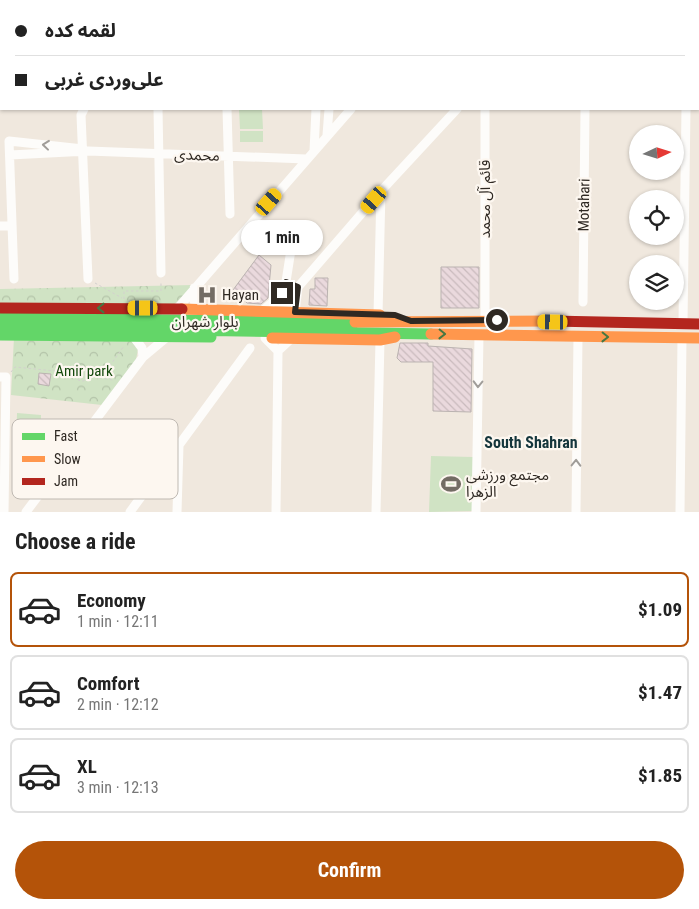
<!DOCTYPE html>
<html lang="en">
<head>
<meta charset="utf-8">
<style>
	body { margin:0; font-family:"Roboto Condensed","Noto Sans Arabic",sans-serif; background:#f6f6f6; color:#222; height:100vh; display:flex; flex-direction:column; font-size:19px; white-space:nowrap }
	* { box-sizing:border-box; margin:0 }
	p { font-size:16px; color:#767676 }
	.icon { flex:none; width:28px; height:28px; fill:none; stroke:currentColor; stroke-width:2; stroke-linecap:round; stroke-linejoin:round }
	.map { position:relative; height:512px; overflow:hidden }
	.side { display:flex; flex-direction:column; background:#fff; flex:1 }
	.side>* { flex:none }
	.hud { position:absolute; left:0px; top:0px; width:700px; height:110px; box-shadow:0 1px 4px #0004; display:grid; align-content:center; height:110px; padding:0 15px; background:#fff }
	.needle { width:32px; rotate:86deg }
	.buttons { position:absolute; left:629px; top:125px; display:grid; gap:10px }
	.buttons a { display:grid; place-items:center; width:55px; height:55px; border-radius:50%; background:#fff; box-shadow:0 1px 4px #0004; font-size:25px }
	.end { position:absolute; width:22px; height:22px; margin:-11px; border:6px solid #2f2923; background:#fff; box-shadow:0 0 0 2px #fff }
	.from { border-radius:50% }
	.bubble { position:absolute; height:35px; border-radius:18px; background:#fff; box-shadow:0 1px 4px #0004; font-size:16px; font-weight:700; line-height:35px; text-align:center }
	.car { position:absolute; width:15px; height:30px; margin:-15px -8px; border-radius:6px; box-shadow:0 0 4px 1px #0007; background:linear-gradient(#f5c518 24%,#345 0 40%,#f5c518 0 76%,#345 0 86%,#f5c518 0) }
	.hud b { display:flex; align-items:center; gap:18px; height:48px; font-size:19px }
	.hud b+b { border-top:1px solid #e0e0e0 }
	.hud i { width:12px; height:12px; background:#222 }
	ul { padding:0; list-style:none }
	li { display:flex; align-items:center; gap:15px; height:75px; margin:0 10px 8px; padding:0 5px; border:2px solid #e0e0e0; border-radius:8px }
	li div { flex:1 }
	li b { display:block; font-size:19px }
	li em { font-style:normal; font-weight:700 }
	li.current { border-color:#b45309 }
	li>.icon { width:45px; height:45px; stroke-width:1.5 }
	h2 { padding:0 15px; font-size:22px; line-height:60px }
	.action { display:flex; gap:10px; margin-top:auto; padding:10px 15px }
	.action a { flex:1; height:58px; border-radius:30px; background:#b45309; color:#fff; font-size:20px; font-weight:700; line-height:58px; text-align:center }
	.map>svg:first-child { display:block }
	.park { fill:url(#park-crowns) }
	.pitch { fill:#d0e3c4 }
	.building { fill:url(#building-back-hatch); stroke:#bbb3b1 }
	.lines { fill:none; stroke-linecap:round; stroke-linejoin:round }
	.path { stroke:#d3d1ce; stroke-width:1; stroke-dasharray:2.5 2.5; stroke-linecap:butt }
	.street { stroke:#fdfcfa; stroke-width:9 }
	.fast { stroke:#63d668; stroke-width:11 }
	.slow { stroke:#ff974d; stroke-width:11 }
	.jam { stroke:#b3261e; stroke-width:11 }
	.oneway { stroke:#a09d99 }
	.oneway2 { stroke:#467742 }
	.route { stroke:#2f2923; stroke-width:6 }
	.labels { text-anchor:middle; stroke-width:4.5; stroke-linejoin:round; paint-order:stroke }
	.street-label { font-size:15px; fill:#2f2923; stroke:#fdf7f0 }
	.poi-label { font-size:15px; fill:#2f2923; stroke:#fdf7f0; text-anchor:start }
	.park-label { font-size:15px; fill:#13480b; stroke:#fdf7f0 }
	.neighbourhood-label { font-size:16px; font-weight:bold; fill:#15363c; stroke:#fdf7f0 }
	.key { fill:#fdf7f0; stroke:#bfb9b2; stroke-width:1 }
	.key-label { font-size:14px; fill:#2f2923 }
</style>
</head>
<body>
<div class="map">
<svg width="699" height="512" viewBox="0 0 699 512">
	<defs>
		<pattern id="park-crowns" width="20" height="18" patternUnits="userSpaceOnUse" patternTransform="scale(1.25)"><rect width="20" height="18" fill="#d0e3c4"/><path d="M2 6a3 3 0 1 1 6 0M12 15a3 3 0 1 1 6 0" fill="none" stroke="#b3c3a8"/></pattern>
		<pattern id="building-back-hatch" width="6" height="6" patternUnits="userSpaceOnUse" patternTransform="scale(1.25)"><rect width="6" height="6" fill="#ead9dd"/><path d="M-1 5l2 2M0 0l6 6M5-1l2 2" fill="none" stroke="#c9babd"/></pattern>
	</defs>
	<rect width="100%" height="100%" fill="#f0e8de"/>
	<path class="park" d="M 193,285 L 179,301 L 171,306 L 0,304 L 0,289 Z
		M 14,337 L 130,339 L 138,349 L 136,360 L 102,405 L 11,395 Z"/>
	<path class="pitch" d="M 239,109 L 262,109 L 263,129 L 240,129 Z
		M 240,131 L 263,131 L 263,142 L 240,142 Z
		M 17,413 L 41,415 L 40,455 L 16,454 Z
		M 431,456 L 473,457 L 472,511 L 429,512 Z"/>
	<path class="building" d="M 259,255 L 271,265 L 268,298 L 261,304 L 247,303 L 233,290 Z
		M 441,267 L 479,267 L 479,308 L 441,308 Z
		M 315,278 L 328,278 L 327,306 L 309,305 L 310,289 L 315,289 Z
		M 400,343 L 428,343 L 428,346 L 472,349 L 471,412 L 433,411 L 433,362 L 401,362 L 397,358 Z
		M 39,373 L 51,374 L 49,386 L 38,384 Z"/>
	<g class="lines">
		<path class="path" d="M 95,283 L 122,298
			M 124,299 L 124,291 L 161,291 L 161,281
			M75 374a7 7 0 1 1 14 0a7 7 0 1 1-14 0Z
			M 11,372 L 15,367 L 75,373
			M 90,376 L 113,380
			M 101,378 L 124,346"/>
		<path class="street" d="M 149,1 L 150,0
			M 323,1 L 323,0
			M 335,1 L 335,0
			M 381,1 L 381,0
			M 445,1 L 446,0
			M 555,1 L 557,0
			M 586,1 L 586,0
			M 688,1 L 688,0
			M 84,109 L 81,115 L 88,279
			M 158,109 L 161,273
			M 227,109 L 230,214
			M 485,109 L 485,320
			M 327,135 L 329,109
			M 314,151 L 316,109
			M 10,155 L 88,151 L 306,159
			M 0,226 L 11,226
			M 14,279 L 9,141 L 83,149
			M 194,288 L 194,301 L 200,309
			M 583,302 L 585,109
			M 177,309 L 351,109
			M 262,311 L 279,297 L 285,288 L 293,237
			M 295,312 L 298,287 L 381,191 L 457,109
			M 378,315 L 381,191
			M 683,323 L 686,109
			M 133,336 L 142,348 L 143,357
			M 265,338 L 278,351 L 291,339
			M 0,377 L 6,377 L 4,512
			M 26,512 L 143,357 L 167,337
			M 130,512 L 250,348
			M 177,512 L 179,445
			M 276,512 L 278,351
			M 376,512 L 380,340
			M 476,512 L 479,335
			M 576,512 L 578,336
			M 680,512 L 682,338"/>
		<path class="fast" d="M 0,318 L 355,322
			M 0,327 L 431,334
			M 0,335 L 211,337"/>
		<path class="slow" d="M 228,1 L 231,0
			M 256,1 L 259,0
			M 182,309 L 380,315
			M 355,322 L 551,321
			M 431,334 L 699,338
			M 272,338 L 380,340 L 395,337"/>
		<path class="jam" d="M 0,90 L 1,90
			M 0,101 L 1,101
			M 0,308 L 182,309
			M 551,321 L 699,324"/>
	</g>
	<defs><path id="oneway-chevron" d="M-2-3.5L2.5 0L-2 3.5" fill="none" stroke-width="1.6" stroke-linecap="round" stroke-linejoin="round" transform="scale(1.25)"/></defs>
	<g class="oneway">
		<use href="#oneway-chevron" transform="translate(46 145) rotate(-174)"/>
		<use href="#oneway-chevron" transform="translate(478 384) rotate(91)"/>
		<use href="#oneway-chevron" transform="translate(576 463) rotate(-89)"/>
	</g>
	<g class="oneway2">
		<use href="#oneway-chevron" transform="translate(101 308) rotate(-180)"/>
		<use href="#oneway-chevron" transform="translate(442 334) rotate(1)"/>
		<use href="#oneway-chevron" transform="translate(605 337) rotate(1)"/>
	</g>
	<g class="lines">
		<path class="route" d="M 282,293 L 286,282 L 298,287 L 295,312 L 395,315 L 411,321 L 497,320"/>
	</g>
	<defs>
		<symbol id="hospital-bare" viewBox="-9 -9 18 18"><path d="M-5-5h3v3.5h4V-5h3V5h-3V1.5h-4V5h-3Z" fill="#736c64" stroke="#fdf7f0" stroke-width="2.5" paint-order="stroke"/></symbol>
		<symbol id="stadium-bare" viewBox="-9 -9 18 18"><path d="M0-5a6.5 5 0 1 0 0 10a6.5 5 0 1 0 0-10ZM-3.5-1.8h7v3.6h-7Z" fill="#736c64" stroke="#fdf7f0" stroke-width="2.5" paint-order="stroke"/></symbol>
	</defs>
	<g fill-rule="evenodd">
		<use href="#hospital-bare" x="193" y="281" width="28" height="28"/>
		<use href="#stadium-bare" x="437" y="470" width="28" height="28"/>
	</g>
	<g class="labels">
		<g class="street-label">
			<text transform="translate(197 155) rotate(2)" y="5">محمدی</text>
			<text transform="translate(485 199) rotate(-90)" y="5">قائم آل محمد</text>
			<text transform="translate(584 205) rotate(-89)" y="5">Motahari</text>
			<text x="205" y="327">بلوار شهران</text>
		</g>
		<g class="poi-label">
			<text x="222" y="300">Hayan</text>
			<text x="466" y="480">مجتمع ورزشی<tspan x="466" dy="17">الزهرا</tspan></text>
		</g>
		<g class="park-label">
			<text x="84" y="376">Amir park</text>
		</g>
		<g class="neighbourhood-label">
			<text x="531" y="448">South Shahran</text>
		</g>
	</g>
	<rect x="12" y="419" width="166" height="80" rx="8" class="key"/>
	<rect x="22" y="433" width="23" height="7" fill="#63d668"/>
	<rect x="22" y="456" width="23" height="6" fill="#ff974d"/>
	<rect x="22" y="478" width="23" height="7" fill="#b3261e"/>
	<g class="key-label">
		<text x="54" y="441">Fast</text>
		<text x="54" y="464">Slow</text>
		<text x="54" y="486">Jam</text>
	</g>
</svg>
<div class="buttons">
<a><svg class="needle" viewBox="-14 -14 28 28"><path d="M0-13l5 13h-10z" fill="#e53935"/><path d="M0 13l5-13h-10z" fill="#767676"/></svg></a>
<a><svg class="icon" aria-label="locate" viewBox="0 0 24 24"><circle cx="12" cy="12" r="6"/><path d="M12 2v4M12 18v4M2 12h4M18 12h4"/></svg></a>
<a><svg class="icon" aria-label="layers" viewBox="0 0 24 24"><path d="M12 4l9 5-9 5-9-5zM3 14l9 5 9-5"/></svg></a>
</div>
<i class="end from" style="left:497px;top:320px"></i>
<i class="end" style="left:282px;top:293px"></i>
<div class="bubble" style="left:241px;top:220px;width:82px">1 min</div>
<i class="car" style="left:374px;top:200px;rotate:221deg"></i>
<i class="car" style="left:269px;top:202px;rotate:41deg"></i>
<i class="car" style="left:143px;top:308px;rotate:270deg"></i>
<i class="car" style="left:553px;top:322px;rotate:271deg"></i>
<div class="hud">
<b><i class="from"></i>لقمه کده</b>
<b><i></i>علی‌وردی غربی</b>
</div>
</div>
<section class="side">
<h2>Choose a ride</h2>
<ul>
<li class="current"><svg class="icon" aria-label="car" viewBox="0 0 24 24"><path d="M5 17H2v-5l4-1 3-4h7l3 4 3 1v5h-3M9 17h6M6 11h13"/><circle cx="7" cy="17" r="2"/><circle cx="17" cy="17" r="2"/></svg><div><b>Economy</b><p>1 min · 12:11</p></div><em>$1.09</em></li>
<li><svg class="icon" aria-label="car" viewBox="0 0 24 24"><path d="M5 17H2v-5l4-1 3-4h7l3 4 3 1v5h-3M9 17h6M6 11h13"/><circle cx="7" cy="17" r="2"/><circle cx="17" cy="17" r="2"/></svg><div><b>Comfort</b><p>2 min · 12:12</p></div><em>$1.47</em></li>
<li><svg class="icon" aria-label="car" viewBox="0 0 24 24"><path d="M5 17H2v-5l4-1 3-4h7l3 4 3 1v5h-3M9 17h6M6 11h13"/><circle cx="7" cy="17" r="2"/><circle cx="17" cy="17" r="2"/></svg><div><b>XL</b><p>3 min · 12:13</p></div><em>$1.85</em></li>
</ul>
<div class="action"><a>Confirm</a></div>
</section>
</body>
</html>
